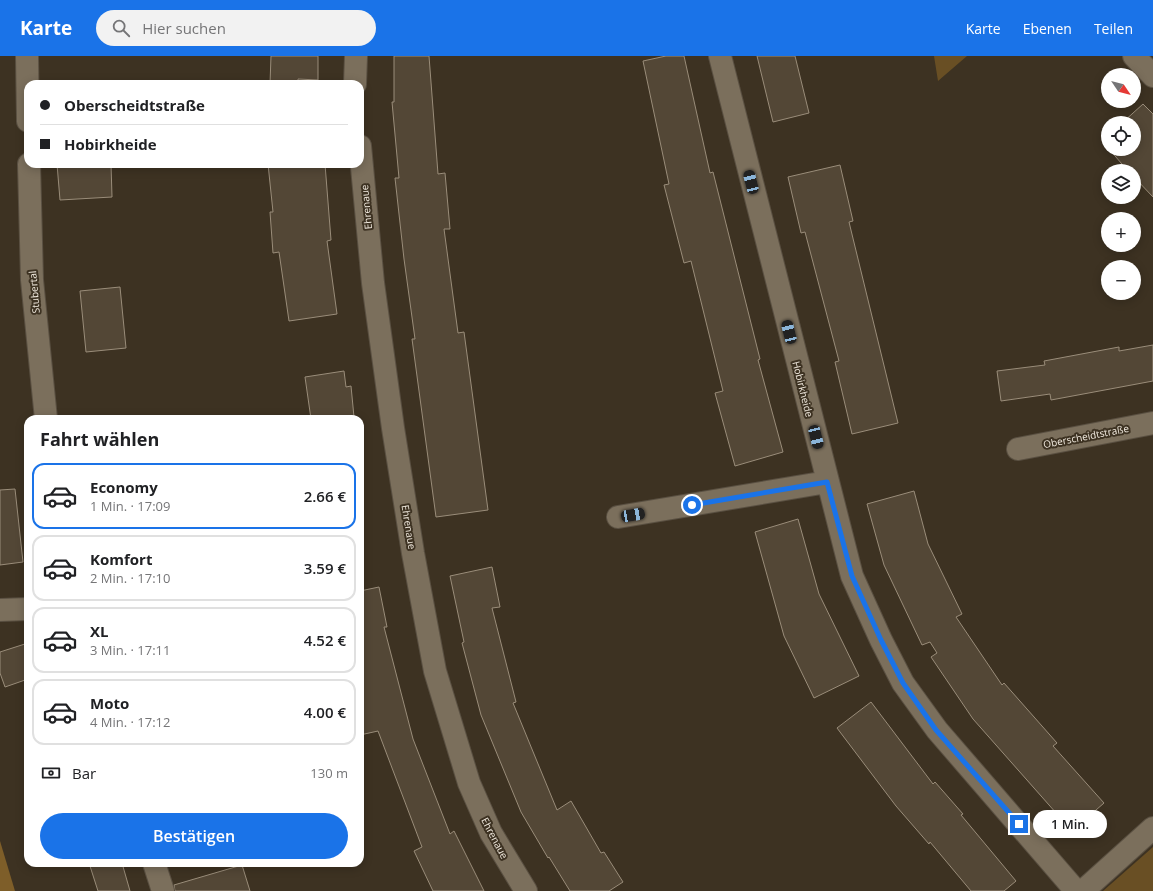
<!DOCTYPE html>
<html lang="de">
<head>
<meta charset="utf-8">
<style>
	body { margin:0; font-family:"Open Sans",sans-serif; background:#f2f2f2; color:#202124; height:100vh; display:flex; flex-direction:column; font-size:15px; white-space:nowrap }
	* { box-sizing:border-box; margin:0 }
	p { font-size:13px; color:#757577 }
	.icon { flex:none; width:22px; height:22px; fill:none; stroke:currentColor; stroke-width:2; stroke-linecap:round; stroke-linejoin:round }
	.map { position:relative; flex:1; overflow:hidden }
	.panel { position:absolute; left:24px; top:359px; width:340px; height:452px; display:flex; flex-direction:column; background:#fff; border-radius:12px; box-shadow:0 2px 10px #0003 }
	.panel>* { flex:none }
	.guide { position:absolute; left:24px; top:24px; width:340px; height:88px; border-radius:12px; box-shadow:0 2px 10px #0003; display:grid; align-content:center; height:88px; padding:0 16px; background:#fff }
	.needle { width:26px; rotate:125deg }
	.buttons { position:absolute; left:1101px; top:12px; display:grid; gap:8px }
	.buttons a { display:grid; place-items:center; width:40px; height:40px; border-radius:50%; background:#fff; box-shadow:0 2px 10px #0003; font-size:20px }
	.end { position:absolute; width:18px; height:18px; margin:-9px; border:5px solid #1a73e8; background:#fff; box-shadow:0 0 0 2px #fff }
	.from { border-radius:50% }
	.bubble { position:absolute; height:28px; border-radius:14px; background:#fff; box-shadow:0 2px 10px #0003; font-size:13px; font-weight:600; line-height:28px; text-align:center }
	.car { position:absolute; width:12px; height:24px; margin:-12px -6px; border-radius:5px; box-shadow:0 0 3px 1px #0007; background:linear-gradient(#222 24%,#8ab4d8 0 40%,#222 0 76%,#8ab4d8 0 86%,#222 0) }
	.guide b { display:flex; align-items:center; gap:14px; height:38px; font-size:15px }
	.guide b+b { border-top:1px solid #e0e0e0 }
	.guide i { width:10px; height:10px; background:#202124 }
	ul { padding:0; list-style:none }
	li { display:flex; align-items:center; gap:12px; height:66px; margin:0 8px 6px; padding:0 8px; border:2px solid #e0e0e0; border-radius:12px }
	li div { flex:1 }
	li b { display:block; font-size:15px }
	li em { font-style:normal; font-weight:600 }
	li.on { border-color:#1a73e8 }
	li>.icon { width:36px; height:36px; stroke-width:1.5 }
	h2 { padding:0 16px; font-size:18px; line-height:48px }
	.pay { display:flex; align-items:center; gap:10px; height:44px; padding:0 16px; font-size:15px }
	.pay p { margin-inline-start:auto }
	.button { display:flex; gap:8px; margin-top:auto; padding:8px 16px }
	.button a { flex:1; height:46px; border-radius:24px; background:#1a73e8; color:#fff; font-size:16px; font-weight:600; line-height:46px; text-align:center }
	header { display:flex; align-items:center; gap:24px; box-sizing:border-box; height:56px; padding:0 20px; background:#1a73e8; color:#fff }
	header strong { font-size:19px }
	nav { display:flex; gap:22px; margin-inline-start:auto; font-size:14px }
	.search { width:280px; height:36px; background:#f2f2f2; display:flex; align-items:center; gap:10px; box-sizing:border-box; padding:0 14px; border-radius:22px; color:#757577; font-size:15px }
	.map>svg:first-child { display:block }
	.green { fill:#694f24 }
	.forest { fill:#7e5e29 }
	.building { fill:#534736; stroke:#9a8d7a }
	.lines { fill:none; stroke-linecap:round; stroke-linejoin:round }
	.minor-casing { stroke:#5a5042; stroke-width:24 }
	.minor { stroke:#7b6f5c; stroke-width:22 }
	.route { stroke:#1a73e8; stroke-width:5 }
	.labels { text-anchor:middle; stroke-width:4; stroke-linejoin:round; paint-order:stroke }
	.street-label { font-size:10px; fill:#f2ebe0; stroke:#3d3222 }
</style>
</head>
<body>
<header>
<strong>Karte</strong>
<div class="search"><svg class="icon" aria-label="search" viewBox="0 0 24 24"><circle cx="10" cy="10" r="6"/><path d="M15 15l6 6"/></svg>Hier suchen</div>
<nav><a>Karte</a><a>Ebenen</a><a>Teilen</a></nav>
</header>
<div class="map">
<svg width="1153" height="835" viewBox="0 0 1153 835">
	<rect width="100%" height="100%" fill="#3d3222"/>
	<path class="green" d="M 934,0 L 967,0 L 938,25 Z
		M 1153,791 L 1153,835 L 1103,835 Z"/>
	<path class="forest" d="M 0,785 L 15,835 L 0,835 Z"/>
	<path class="building" d="M 271,0 L 318,0 L 318,24 L 298,23 L 298,28 L 270,28 Z
		M 394,0 L 429,0 L 438,118 L 445,117 L 450,173 L 444,173 L 458,277 L 464,276 L 488,454 L 436,461 L 412,283 L 415,283 L 404,203 L 395,122 L 399,122 L 392,46 L 394,46 Z
		M 666,0 L 684,0 L 710,117 L 713,116 L 760,303 L 758,304 L 783,396 L 735,410 L 715,337 L 723,335 L 691,205 L 684,207 L 664,129 L 669,128 L 643,5 Z
		M 757,0 L 795,0 L 809,57 L 773,66 Z
		M 1143,48 L 1153,58 L 1153,141 L 1134,121 L 1134,115 L 1128,115 L 1109,93 L 1134,93 L 1134,67 L 1122,67 Z
		M 57,108 L 111,108 L 112,141 L 60,144 Z
		M 268,108 L 325,108 L 331,184 L 327,185 L 337,258 L 289,265 L 279,196 L 273,197 L 270,156 L 273,156 Z
		M 840,109 L 853,165 L 849,166 L 898,367 L 852,378 L 835,306 L 839,305 L 805,176 L 801,177 L 788,121 Z
		M 120,231 L 126,292 L 86,296 L 80,235 Z
		M 1153,289 L 1153,325 L 1051,344 L 1050,338 L 1001,345 L 997,315 L 1045,309 L 1044,305 L 1119,291 L 1119,295 Z
		M 344,315 L 346,331 L 351,330 L 354,361 L 338,363 L 311,363 L 305,321 Z
		M 15,433 L 23,506 L 0,509 L 0,434 Z
		M 914,435 L 928,488 L 962,558 L 956,561 L 1002,629 L 1004,627 L 1057,687 L 1053,690 L 1104,747 L 1072,775 L 973,663 L 931,601 L 937,597 L 930,586 L 922,589 L 884,509 L 867,448 Z
		M 798,463 L 819,538 L 859,620 L 814,642 L 784,580 L 755,476 Z
		M 492,511 L 500,551 L 492,552 L 516,646 L 513,647 L 557,754 L 571,745 L 601,797 L 604,796 L 623,826 L 609,835 L 570,835 L 549,801 L 548,802 L 521,756 L 481,659 L 462,587 L 464,586 L 450,520 Z
		M 379,531 L 387,571 L 384,571 L 413,683 L 450,778 L 454,775 L 484,835 L 433,835 L 414,795 L 422,791 L 378,675 L 360,679 L 360,535 Z
		M 28,587 L 28,623 L 5,631 L 0,617 L 0,596 Z
		M 871,646 L 933,728 L 935,726 L 963,758 L 961,759 L 1016,825 L 1004,835 L 971,835 L 930,786 L 929,788 L 896,750 L 837,672 Z
		M 89,807 L 122,807 L 130,835 L 98,835 Z
		M 242,809 L 250,835 L 175,835 L 174,829 Z"/>
	<g class="lines">
		<defs>
			<path id="minor" d="M 27,0 L 28,65
				M 720,0 L 852,520 L 881,584 L 903,627 L 937,674 L 1076,835
				M 1134,0 L 1153,20
				M 355,28 L 356,0
				M 360,90 L 373,227 L 393,372 L 413,497 L 435,615 L 469,727 L 491,777 L 526,835
				M 29,108 L 32,224 L 46,363
				M 1018,393 L 1153,367
				M 618,461 L 827,426
				M 0,554 L 28,553
				M 154,807 L 163,835
				M 1083,835 L 1153,772"/>
		</defs>
		<use href="#minor" class="minor-casing"/>
		<use href="#minor" class="minor"/>
	</g>
	<g class="lines">
		<path class="route" d="M 692,449 L 827,426 L 852,520 L 881,584 L 903,627 L 936,674 L 1019,768"/>
	</g>
	<g class="labels">
		<g class="street-label">
			<text transform="translate(366 151) rotate(-95)" y="4">Ehrenaue</text>
			<text transform="translate(34 236) rotate(-95)" y="4">Stubertal</text>
			<text transform="translate(803 333) rotate(76)" y="4">Hobirkheide</text>
			<text transform="translate(1086 380) rotate(-11)" y="4">Oberscheidtstraße</text>
			<text transform="translate(409 471) rotate(81)" y="4">Ehrenaue</text>
			<text transform="translate(495 782) rotate(62)" y="4">Ehrenaue</text>
		</g>
	</g>
</svg>
<div class="buttons">
<a><svg class="needle" viewBox="-14 -14 28 28"><path d="M0-13l5 13h-10z" fill="#e53935"/><path d="M0 13l5-13h-10z" fill="#757577"/></svg></a>
<a><svg class="icon" aria-label="locate" viewBox="0 0 24 24"><circle cx="12" cy="12" r="6"/><path d="M12 2v4M12 18v4M2 12h4M18 12h4"/></svg></a>
<a><svg class="icon" aria-label="layers" viewBox="0 0 24 24"><path d="M12 4l9 5-9 5-9-5zM3 14l9 5 9-5"/></svg></a>
<a>+</a>
<a>−</a>
</div>
<i class="end from" style="left:692px;top:449px"></i>
<i class="end" style="left:1019px;top:768px"></i>
<div class="bubble" style="left:1033px;top:754px;width:74px">1 Min.</div>
<i class="car" style="left:751px;top:126px;rotate:346deg"></i>
<i class="car" style="left:789px;top:276px;rotate:346deg"></i>
<i class="car" style="left:816px;top:381px;rotate:166deg"></i>
<i class="car" style="left:633px;top:459px;rotate:80deg"></i>
<div class="guide">
<b><i class="from"></i>Oberscheidtstraße</b>
<b><i></i>Hobirkheide</b>
</div>
<section class="panel">
<h2>Fahrt wählen</h2>
<ul>
<li class="on"><svg class="icon" aria-label="car" viewBox="0 0 24 24"><path d="M5 17H2v-5l4-1 3-4h7l3 4 3 1v5h-3M9 17h6M6 11h13"/><circle cx="7" cy="17" r="2"/><circle cx="17" cy="17" r="2"/></svg><div><b>Economy</b><p>1 Min. · 17:09</p></div><em>2.66 €</em></li>
<li><svg class="icon" aria-label="car" viewBox="0 0 24 24"><path d="M5 17H2v-5l4-1 3-4h7l3 4 3 1v5h-3M9 17h6M6 11h13"/><circle cx="7" cy="17" r="2"/><circle cx="17" cy="17" r="2"/></svg><div><b>Komfort</b><p>2 Min. · 17:10</p></div><em>3.59 €</em></li>
<li><svg class="icon" aria-label="car" viewBox="0 0 24 24"><path d="M5 17H2v-5l4-1 3-4h7l3 4 3 1v5h-3M9 17h6M6 11h13"/><circle cx="7" cy="17" r="2"/><circle cx="17" cy="17" r="2"/></svg><div><b>XL</b><p>3 Min. · 17:11</p></div><em>4.52 €</em></li>
<li><svg class="icon" aria-label="car" viewBox="0 0 24 24"><path d="M5 17H2v-5l4-1 3-4h7l3 4 3 1v5h-3M9 17h6M6 11h13"/><circle cx="7" cy="17" r="2"/><circle cx="17" cy="17" r="2"/></svg><div><b>Moto</b><p>4 Min. · 17:12</p></div><em>4.00 €</em></li>
</ul>
<div class="pay"><svg class="icon" aria-label="cash" viewBox="0 0 24 24"><path d="M3 7h18v10H3z"/><circle cx="12" cy="12" r="2"/></svg>Bar<p>130 m</p></div>
<div class="button"><a>Bestätigen</a></div>
</section>
</div>
</body>
</html>
